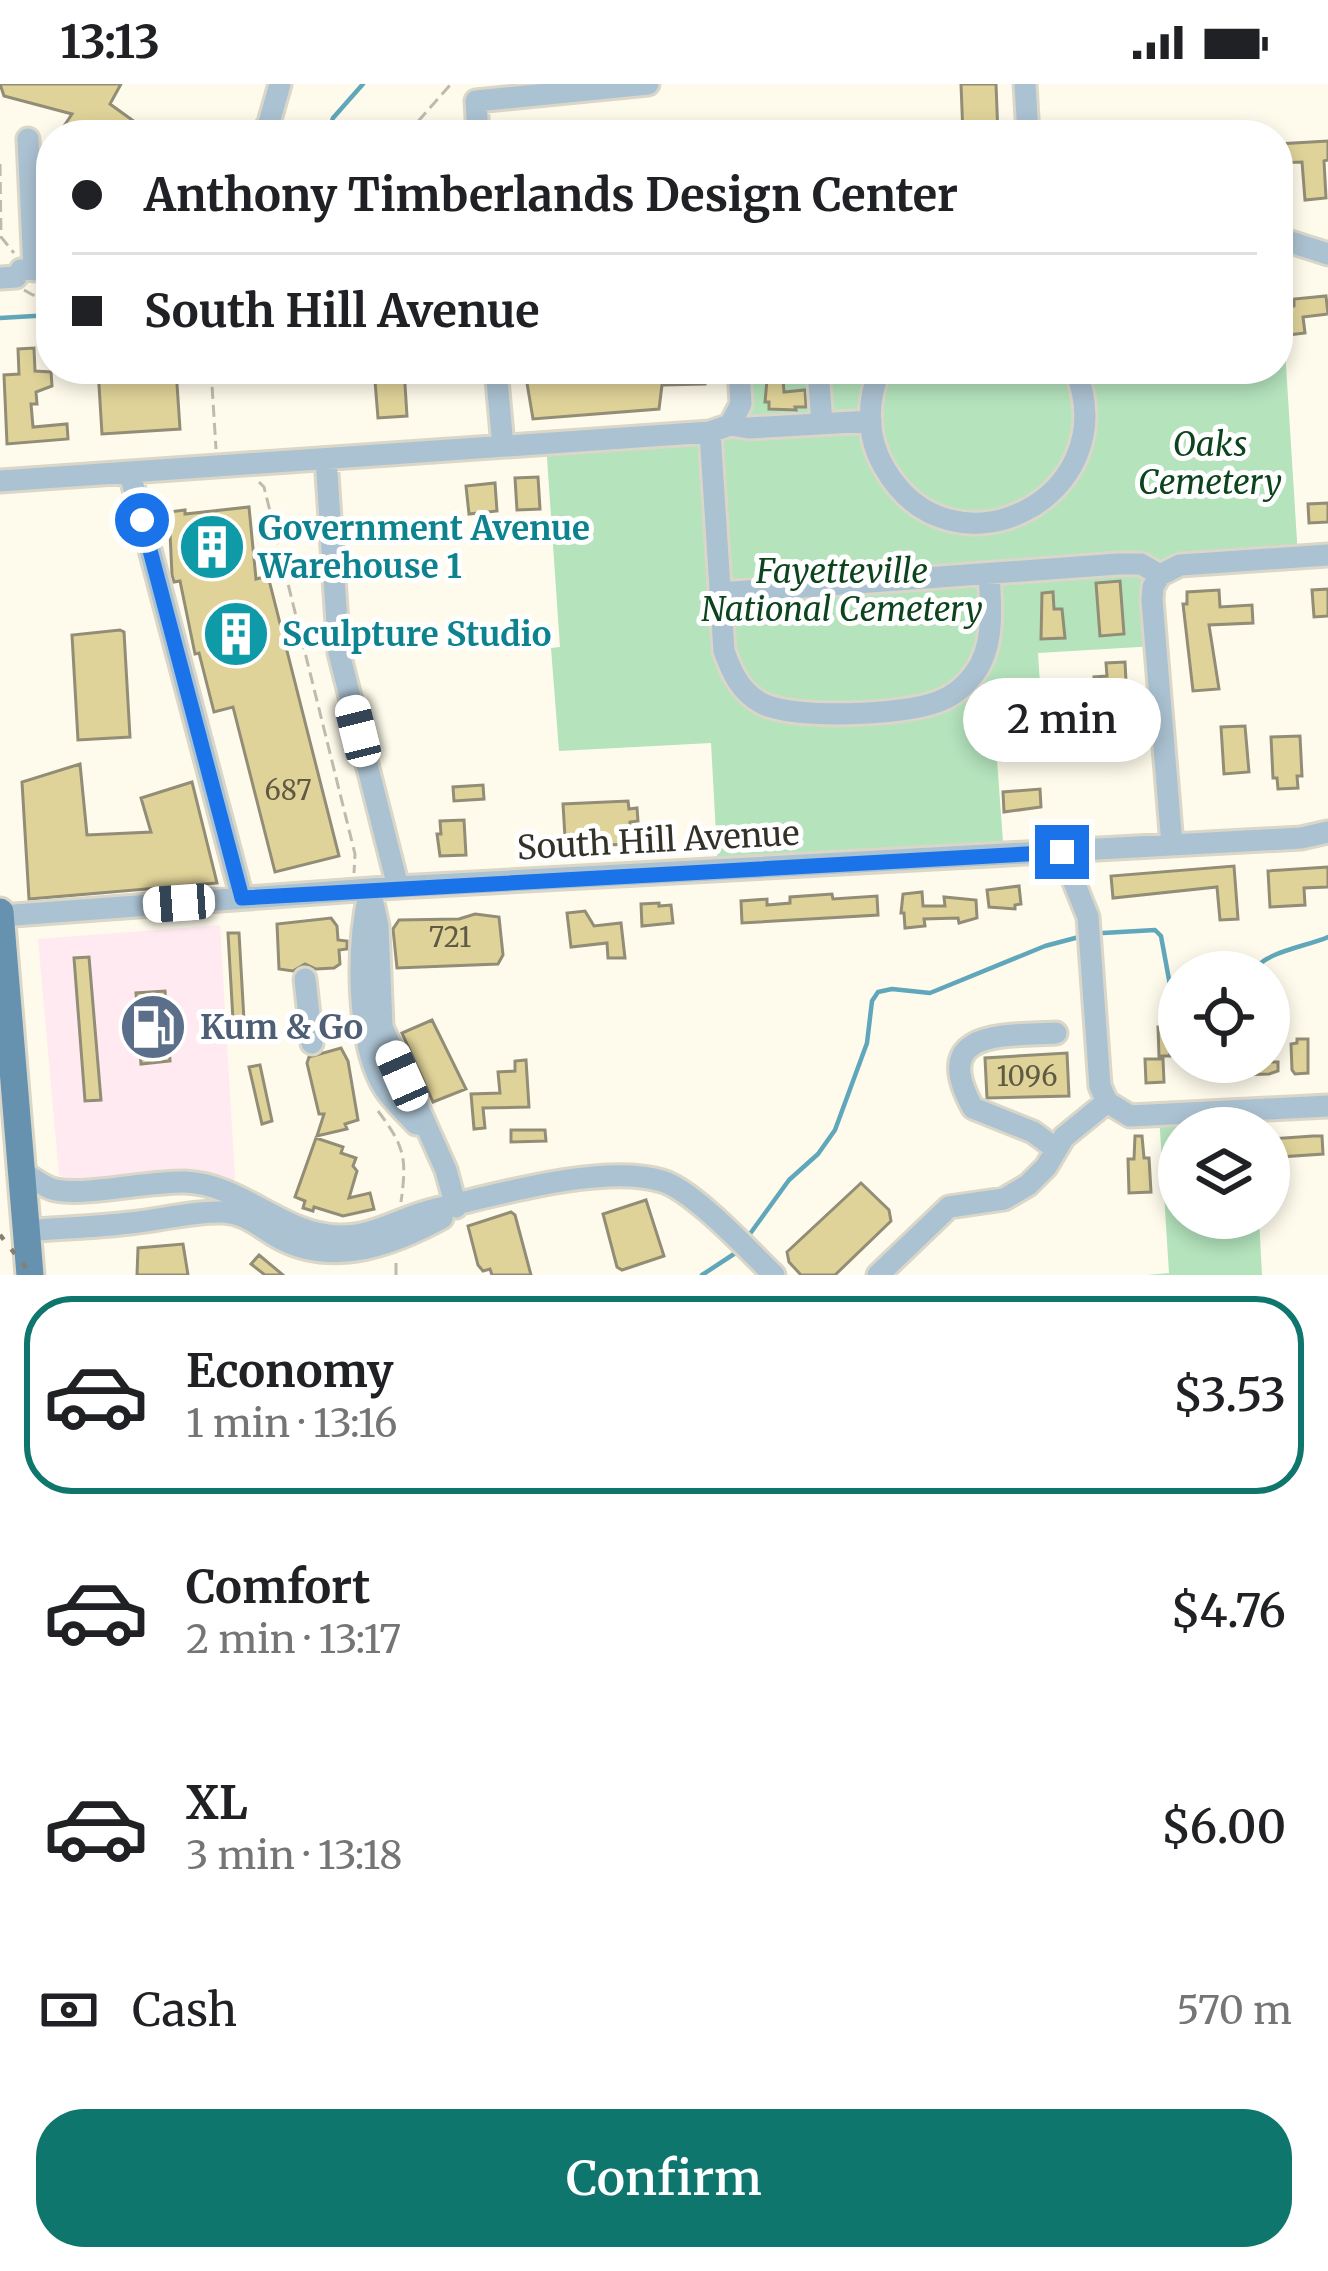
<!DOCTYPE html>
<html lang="en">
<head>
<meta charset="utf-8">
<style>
	body { margin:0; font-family:Merriweather,serif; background:#f6f6f6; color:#202124; height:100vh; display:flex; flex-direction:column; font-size:45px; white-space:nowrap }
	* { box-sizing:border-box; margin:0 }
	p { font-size:39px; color:#757577 }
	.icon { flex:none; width:66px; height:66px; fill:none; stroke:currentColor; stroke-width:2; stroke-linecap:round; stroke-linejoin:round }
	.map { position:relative; height:1191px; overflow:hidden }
	.details { display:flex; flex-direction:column; background:#fff; flex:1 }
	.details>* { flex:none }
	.hud { position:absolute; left:36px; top:36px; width:1257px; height:264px; border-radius:48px; box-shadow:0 6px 18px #0003; display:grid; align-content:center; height:264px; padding:0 36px; background:#fff }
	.buttons { position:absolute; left:1158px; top:867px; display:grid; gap:24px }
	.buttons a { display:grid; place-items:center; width:132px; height:132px; border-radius:50%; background:#fff; box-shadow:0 6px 18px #0003; font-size:60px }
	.end { position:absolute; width:54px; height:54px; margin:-27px; border:15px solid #1a73e8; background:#fff; box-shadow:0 0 0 6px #fff }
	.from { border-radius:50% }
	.bubble { position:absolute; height:84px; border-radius:42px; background:#fff; box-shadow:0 6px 18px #0003; font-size:39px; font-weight:600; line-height:84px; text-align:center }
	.car { position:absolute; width:36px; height:72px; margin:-36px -18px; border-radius:15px; box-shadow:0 0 9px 3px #0007; background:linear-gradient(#fff 24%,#345 0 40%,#fff 0 76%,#345 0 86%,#fff 0) }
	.hud b { display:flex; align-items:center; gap:42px; height:114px; font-size:45px }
	.hud b+b { border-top:3px solid #e0e0e0 }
	.hud i { width:30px; height:30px; background:#202124 }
	ul { padding:21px 0 0; list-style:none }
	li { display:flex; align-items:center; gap:36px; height:198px; margin:0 24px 18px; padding:0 12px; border:6px solid transparent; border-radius:48px }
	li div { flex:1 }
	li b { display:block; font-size:45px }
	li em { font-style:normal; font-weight:600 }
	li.current { border-color:#0f766e }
	li>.icon { width:108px; height:108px; stroke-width:1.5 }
	.pay { display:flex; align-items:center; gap:30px; height:132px; padding:0 36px; font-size:45px }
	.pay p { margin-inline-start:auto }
	.button { display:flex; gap:24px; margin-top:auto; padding:24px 36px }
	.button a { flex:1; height:138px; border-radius:48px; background:#0f766e; color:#fff; font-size:48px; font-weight:600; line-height:138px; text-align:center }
	.status { display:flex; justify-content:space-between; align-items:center; height:84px; padding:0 60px; background:#fff; direction:ltr }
	.status svg { height:33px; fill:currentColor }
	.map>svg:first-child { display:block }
	.commercial { fill:#ffeaf1 }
	.green { fill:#b4e3bc }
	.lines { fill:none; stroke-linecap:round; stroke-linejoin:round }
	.stream { stroke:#60a7bb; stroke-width:4.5 }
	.building { fill:#e0d399; stroke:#928d76; stroke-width:3 }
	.minor-casing { stroke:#dad7c9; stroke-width:27 }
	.major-casing { stroke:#dad7c9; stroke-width:33 }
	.path { stroke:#bebbae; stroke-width:3; stroke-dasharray:12 6; stroke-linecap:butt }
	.minor { stroke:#abc2d2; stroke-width:21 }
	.major { stroke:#6692af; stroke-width:27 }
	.rail { stroke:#838075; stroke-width:4.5; stroke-dasharray:6 12; stroke-linecap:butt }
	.route { stroke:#1a73e8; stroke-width:15 }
	.labels { text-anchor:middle; stroke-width:10; stroke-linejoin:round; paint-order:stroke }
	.number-label { font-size:27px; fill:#5f5a44 }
	.park-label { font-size:33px; font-style:italic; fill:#0c441e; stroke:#fff }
	.culture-label { font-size:33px; font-weight:bold; fill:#0d838f; stroke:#fff; text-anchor:start }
	.street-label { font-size:33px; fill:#343228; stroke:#fff }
	.service-label { font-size:33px; font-weight:bold; fill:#4e5e75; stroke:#fff; text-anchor:start }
</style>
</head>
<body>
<div class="status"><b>13:13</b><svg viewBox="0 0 49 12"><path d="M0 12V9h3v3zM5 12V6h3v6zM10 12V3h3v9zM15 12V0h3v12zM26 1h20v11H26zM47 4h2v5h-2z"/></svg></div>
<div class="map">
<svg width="1328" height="1191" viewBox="0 0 1328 1191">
	<rect width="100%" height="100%" fill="#fefbec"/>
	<path class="commercial" d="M 220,841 L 235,1095 L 227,1099 L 160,1090 L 71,1097 L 59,1091 L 38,855 Z"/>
	<path class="green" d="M 1278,154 L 1298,473 L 1160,491 L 1156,562 L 1038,569 L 1042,631 L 994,635 L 1004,771 L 718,786 L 711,659 L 559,667 L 551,564 L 560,563 L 546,359 L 730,341 L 739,285 L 1278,285 Z
		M 1252,1026 L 1253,1044 L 1179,1044 L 1179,1134 L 1259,1134 L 1262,1191 L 1147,1191 L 1169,1189 L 1159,1031 Z"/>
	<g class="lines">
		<path class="stream" d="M 327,51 L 333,34 L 363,0
			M 0,234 L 51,231
			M 1103,849 L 1155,846 L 1161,852 L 1172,912 L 1179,922
			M 1253,888 C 1263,868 1305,863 1328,853
			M 747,1154 L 789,1096 L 818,1070 L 835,1046 L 867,959 L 872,917 L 878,908 L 892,905 L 930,909 L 1045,862 L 1079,853
			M 702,1191 L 737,1168"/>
	</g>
	<path class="building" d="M 0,0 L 121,0 L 110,20 L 153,51 L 58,51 L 72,30 L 4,12 Z
		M 961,0 L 996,0 L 998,51 L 963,51 Z
		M 845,39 L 846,51 L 816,51 L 815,40 Z
		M 1328,57 L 1328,76 L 1324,77 L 1326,114 L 1305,116 L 1302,78 L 1278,79 L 1278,60 Z
		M 1326,212 L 1328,230 L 1303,233 L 1305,249 L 1288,251 L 1285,223 L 1294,222 L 1294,215 Z
		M 34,264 L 35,287 L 51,288 L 52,302 L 36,308 L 37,320 L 31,320 L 33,343 L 67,340 L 68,355 L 7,360 L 4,291 L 19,290 L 18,265 Z
		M 98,285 L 176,285 L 180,345 L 102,350 Z
		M 374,285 L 404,285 L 407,332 L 378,334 Z
		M 606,285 L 713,285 L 713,296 L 705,296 L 705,300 L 662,301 L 659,325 L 533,335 L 527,299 L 531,298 L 530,290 Z
		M 783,295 L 784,308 L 805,306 L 806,323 L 795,323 L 796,326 L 769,325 L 769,318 L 765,318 L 767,296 Z
		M 538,393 L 540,425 L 517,426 L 515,394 Z
		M 495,399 L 497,427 L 469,430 L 466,402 Z
		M 1328,419 L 1328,438 L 1309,439 L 1308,420 Z
		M 249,423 L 256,495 L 268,492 L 339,772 L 275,788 L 233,623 L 214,628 L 199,569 L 195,570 L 180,497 L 174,498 L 172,491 L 169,428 L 185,426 L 185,430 Z
		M 1120,497 L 1124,550 L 1100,552 L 1096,499 Z
		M 1328,505 L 1328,532 L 1314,533 L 1312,506 Z
		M 1219,506 L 1220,523 L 1252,521 L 1253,539 L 1209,541 L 1219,605 L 1193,607 L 1183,520 L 1187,520 L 1187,508 Z
		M 1053,508 L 1054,525 L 1062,525 L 1065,554 L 1041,555 L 1042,509 Z
		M 772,520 L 773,538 L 752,539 L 751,522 Z
		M 120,546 L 124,548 L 130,653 L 78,656 L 72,551 Z
		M 1125,578 L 1127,616 L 1109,617 L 1108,611 L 1095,611 L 1094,593 L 1107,592 L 1106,579 Z
		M 1245,642 L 1249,688 L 1224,690 L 1221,643 Z
		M 1072,644 L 1074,667 L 1057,668 L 1055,645 Z
		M 1300,652 L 1302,692 L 1297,692 L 1298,704 L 1278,705 L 1277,694 L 1273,694 L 1271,653 Z
		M 80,680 L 87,751 L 151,748 L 141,714 L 192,698 L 217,799 L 29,815 L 22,698 Z
		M 483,701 L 484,715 L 454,717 L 453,703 Z
		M 1040,705 L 1041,723 L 1004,728 L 1003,708 Z
		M 628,717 L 629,725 L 637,724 L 638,737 L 630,738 L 630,760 L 607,761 L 607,767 L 566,770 L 563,720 Z
		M 464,736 L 466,771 L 440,772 L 437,750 L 441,750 L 440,737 Z
		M 1234,782 L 1238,835 L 1220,836 L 1217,803 L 1113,814 L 1111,792 Z
		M 1328,783 L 1328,803 L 1304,804 L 1305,821 L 1270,823 L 1268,787 Z
		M 1019,802 L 1021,820 L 1015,821 L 1015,825 L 989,823 L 987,806 Z
		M 922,808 L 923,822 L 945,822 L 944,813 L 976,816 L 977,834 L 959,839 L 958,834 L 924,835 L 925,842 L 905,844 L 904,829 L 901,829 L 903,810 Z
		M 832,810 L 833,815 L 877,812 L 878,831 L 742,839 L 741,817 L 767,815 L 767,821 L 790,819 L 790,813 Z
		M 659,819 L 659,822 L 671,821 L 673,839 L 642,842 L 641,820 Z
		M 585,827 L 594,842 L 621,839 L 625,874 L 608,874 L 607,859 L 571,863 L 567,829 Z
		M 475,830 L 499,833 L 503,871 L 498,880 L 397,884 L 393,845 L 399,836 L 459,835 Z
		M 331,834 L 337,842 L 338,856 L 347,857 L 347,865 L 339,866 L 340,880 L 334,884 L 316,885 L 305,880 L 293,887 L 279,885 L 277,840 Z
		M 228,849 L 239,849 L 244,936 L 233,936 Z
		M 89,873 L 101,1016 L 85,1017 L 74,874 Z
		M 165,907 L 170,977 L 141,980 L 136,909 Z
		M 432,936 L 466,1005 L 433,1018 L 402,949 Z
		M 1158,943 L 1169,943 L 1170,972 L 1159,972 Z
		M 1297,955 L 1308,955 L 1308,989 L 1295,990 L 1292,986 L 1291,960 L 1297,959 Z
		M 341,964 L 348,977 L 358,1036 L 345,1040 L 347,1045 L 317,1052 L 324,1030 L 319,1030 L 307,979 L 309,973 Z
		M 1067,969 L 1069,1012 L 987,1014 L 985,974 Z
		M 1145,975 L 1163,975 L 1164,998 L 1146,999 Z
		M 526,976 L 529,1023 L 483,1024 L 485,1044 L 474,1045 L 471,1010 L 500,1009 L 498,988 L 515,987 L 515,977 Z
		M 1203,978 L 1278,978 L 1278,987 L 1269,990 L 1204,992 Z
		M 260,981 L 272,1037 L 262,1040 L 249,983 Z
		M 511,1046 L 545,1046 L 546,1057 L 511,1058 Z
		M 1135,1052 L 1142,1052 L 1144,1074 L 1149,1074 L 1151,1108 L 1129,1109 L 1128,1075 L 1134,1075 Z
		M 1313,1052 L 1322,1052 L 1323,1070 L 1280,1073 L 1280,1080 L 1269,1080 L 1269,1055 Z
		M 316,1054 L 343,1063 L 341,1069 L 356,1074 L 353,1082 L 357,1087 L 349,1114 L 370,1109 L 374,1125 L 343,1132 L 314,1123 L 313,1127 L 303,1124 L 305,1117 L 295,1113 Z
		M 861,1099 L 889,1126 L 891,1137 L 835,1191 L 801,1191 L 789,1178 L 787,1168 Z
		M 646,1116 L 664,1172 L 622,1186 L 617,1183 L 603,1130 Z
		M 511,1128 L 515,1131 L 531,1191 L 492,1191 L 490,1185 L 483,1187 L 478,1181 L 468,1142 Z
		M 183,1160 L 188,1191 L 137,1191 L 138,1164 Z
		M 259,1171 L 283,1191 L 265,1191 L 251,1180 Z"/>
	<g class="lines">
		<defs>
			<path id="minor" d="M 1025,0 L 1028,51
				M 261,51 L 269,39 L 280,0
				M 478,51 L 476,17 L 648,0
				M 28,55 L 34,186
				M 1278,154 L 1328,170
				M 0,194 L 16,193 L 21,186 L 51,183
				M 496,285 L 503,362
				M 818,285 L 822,340
				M 880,285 C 867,317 866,352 884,383 C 951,502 1128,414 1075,285
				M 730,341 L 741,320 L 739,285
				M 710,348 L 724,567 C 732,589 740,607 761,619 C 793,636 904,631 937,618 C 952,613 965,602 974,590 C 995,563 991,522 989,490
				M 326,375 L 339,569 L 398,803
				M 130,390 L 242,814
				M 0,397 L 710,348 L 730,341 L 749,344 L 871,337
				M 1160,491 L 1153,503 L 1152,516 L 1172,761
				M 1160,491 L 1180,481 L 1328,471
				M 719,509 L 1118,480 L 1141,480 L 1160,491
				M 1062,768 L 1088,833 L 1100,1002 L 1107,1018 L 1130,1032 L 1328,1022
				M 370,805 L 378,842 L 382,943 L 446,1086 L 456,1123
				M 369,811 C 357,862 356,959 385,1005 C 393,1017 406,1029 416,1040
				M 0,832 L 398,803 L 1301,754 L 1328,748
				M 305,895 L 312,959
				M 1056,949 C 1004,952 929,945 973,1024 L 1033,1048 L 1056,1065
				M 24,1089 C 34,1095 45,1104 56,1106 C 88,1112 148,1097 185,1098 C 242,1100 282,1151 339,1152 C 375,1153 403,1132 436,1125 C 495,1111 604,1079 662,1097 C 693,1106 749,1167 774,1191
				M 27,1147 C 62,1144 96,1143 130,1139 C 162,1136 191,1127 223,1128 C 247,1129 262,1145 281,1155 C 335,1183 394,1160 442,1134
				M 878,1191 L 949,1123 L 1004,1115 L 1028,1101 L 1046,1083 L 1064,1053 L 1107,1018"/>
			<path id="major" d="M 0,828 L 30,1191"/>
		</defs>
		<use href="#minor" class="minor-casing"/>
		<use href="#major" class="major-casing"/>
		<path class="path" d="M 406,51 L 451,0
			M 0,80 L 1,153 L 14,169
			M 24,206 L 33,211 L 51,209
			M 211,285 L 216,365
			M 259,398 L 264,403 L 355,770 L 354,789
			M 378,1027 C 405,1063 407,1074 401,1118
			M 396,1191 L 396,1175"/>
		<use href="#minor" class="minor"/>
		<use href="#major" class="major"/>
		<path class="rail" d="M 0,1151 L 32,1191"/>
	</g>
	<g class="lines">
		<path class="route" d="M 142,436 L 242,814 L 1062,768"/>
	</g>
	<defs>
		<symbol id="building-disc" viewBox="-11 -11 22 22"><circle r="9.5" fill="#0f9aa8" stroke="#fff"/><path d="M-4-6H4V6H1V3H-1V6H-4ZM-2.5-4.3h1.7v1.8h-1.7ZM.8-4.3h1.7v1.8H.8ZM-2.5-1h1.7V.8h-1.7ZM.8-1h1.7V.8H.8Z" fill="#fff"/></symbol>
		<symbol id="fuel-disc" viewBox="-11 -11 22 22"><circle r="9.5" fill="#5c6f8a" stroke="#fff"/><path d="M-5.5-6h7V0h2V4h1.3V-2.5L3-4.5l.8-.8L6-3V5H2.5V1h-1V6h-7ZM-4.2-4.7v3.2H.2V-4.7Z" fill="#fff"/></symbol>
	</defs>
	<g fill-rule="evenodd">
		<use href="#building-disc" x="174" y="425" width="76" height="76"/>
		<use href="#building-disc" x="198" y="512" width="76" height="76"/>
		<use href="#fuel-disc" x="115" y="905" width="76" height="76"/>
	</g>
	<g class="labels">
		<g class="number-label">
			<text x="288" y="716">687</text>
			<text x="450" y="863">721</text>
			<text x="1027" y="1002">1096</text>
		</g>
		<g class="park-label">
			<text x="1210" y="372">Oaks<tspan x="1210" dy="38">Cemetery</tspan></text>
			<text x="842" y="499">Fayetteville<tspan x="842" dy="38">National Cemetery</tspan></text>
		</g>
		<g class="culture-label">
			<text x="258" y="456">Government Avenue<tspan x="258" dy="38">Warehouse 1</tspan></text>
			<text x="282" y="562">Sculpture Studio</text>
		</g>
		<g class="street-label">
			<text transform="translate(658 756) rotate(-3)" y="12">South Hill Avenue</text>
		</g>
		<g class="service-label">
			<text x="200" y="955">Kum &amp; Go</text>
		</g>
	</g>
</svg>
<div class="buttons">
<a><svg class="icon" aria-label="locate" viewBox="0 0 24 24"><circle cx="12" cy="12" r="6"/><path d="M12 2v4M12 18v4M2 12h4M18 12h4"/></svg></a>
<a><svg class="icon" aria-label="layers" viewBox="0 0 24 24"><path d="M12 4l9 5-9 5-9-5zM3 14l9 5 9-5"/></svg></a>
</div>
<i class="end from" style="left:142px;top:436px"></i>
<i class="end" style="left:1062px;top:768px"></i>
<div class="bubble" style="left:963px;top:594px;width:198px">2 min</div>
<i class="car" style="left:358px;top:647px;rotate:346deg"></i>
<i class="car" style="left:179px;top:819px;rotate:266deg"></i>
<i class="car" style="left:402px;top:992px;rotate:336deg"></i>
<div class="hud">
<b><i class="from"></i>Anthony Timberlands Design Center</b>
<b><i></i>South Hill Avenue</b>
</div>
</div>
<section class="details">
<ul>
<li class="current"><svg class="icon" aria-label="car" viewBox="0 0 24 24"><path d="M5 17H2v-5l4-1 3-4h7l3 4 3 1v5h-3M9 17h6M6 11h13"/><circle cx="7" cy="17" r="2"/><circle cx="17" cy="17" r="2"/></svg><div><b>Economy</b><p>1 min · 13:16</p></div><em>$3.53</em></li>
<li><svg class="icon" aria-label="car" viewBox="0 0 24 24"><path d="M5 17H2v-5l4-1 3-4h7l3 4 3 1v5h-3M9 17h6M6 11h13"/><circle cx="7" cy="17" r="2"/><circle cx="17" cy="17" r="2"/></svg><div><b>Comfort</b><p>2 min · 13:17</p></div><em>$4.76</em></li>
<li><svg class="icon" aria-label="car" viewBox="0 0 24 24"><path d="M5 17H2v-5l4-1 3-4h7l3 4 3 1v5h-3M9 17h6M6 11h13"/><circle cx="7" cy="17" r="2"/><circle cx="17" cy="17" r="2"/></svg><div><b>XL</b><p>3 min · 13:18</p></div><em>$6.00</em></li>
</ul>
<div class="pay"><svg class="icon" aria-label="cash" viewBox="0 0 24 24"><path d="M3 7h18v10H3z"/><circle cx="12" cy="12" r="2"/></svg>Cash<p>570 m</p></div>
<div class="button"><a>Confirm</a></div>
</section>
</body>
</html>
